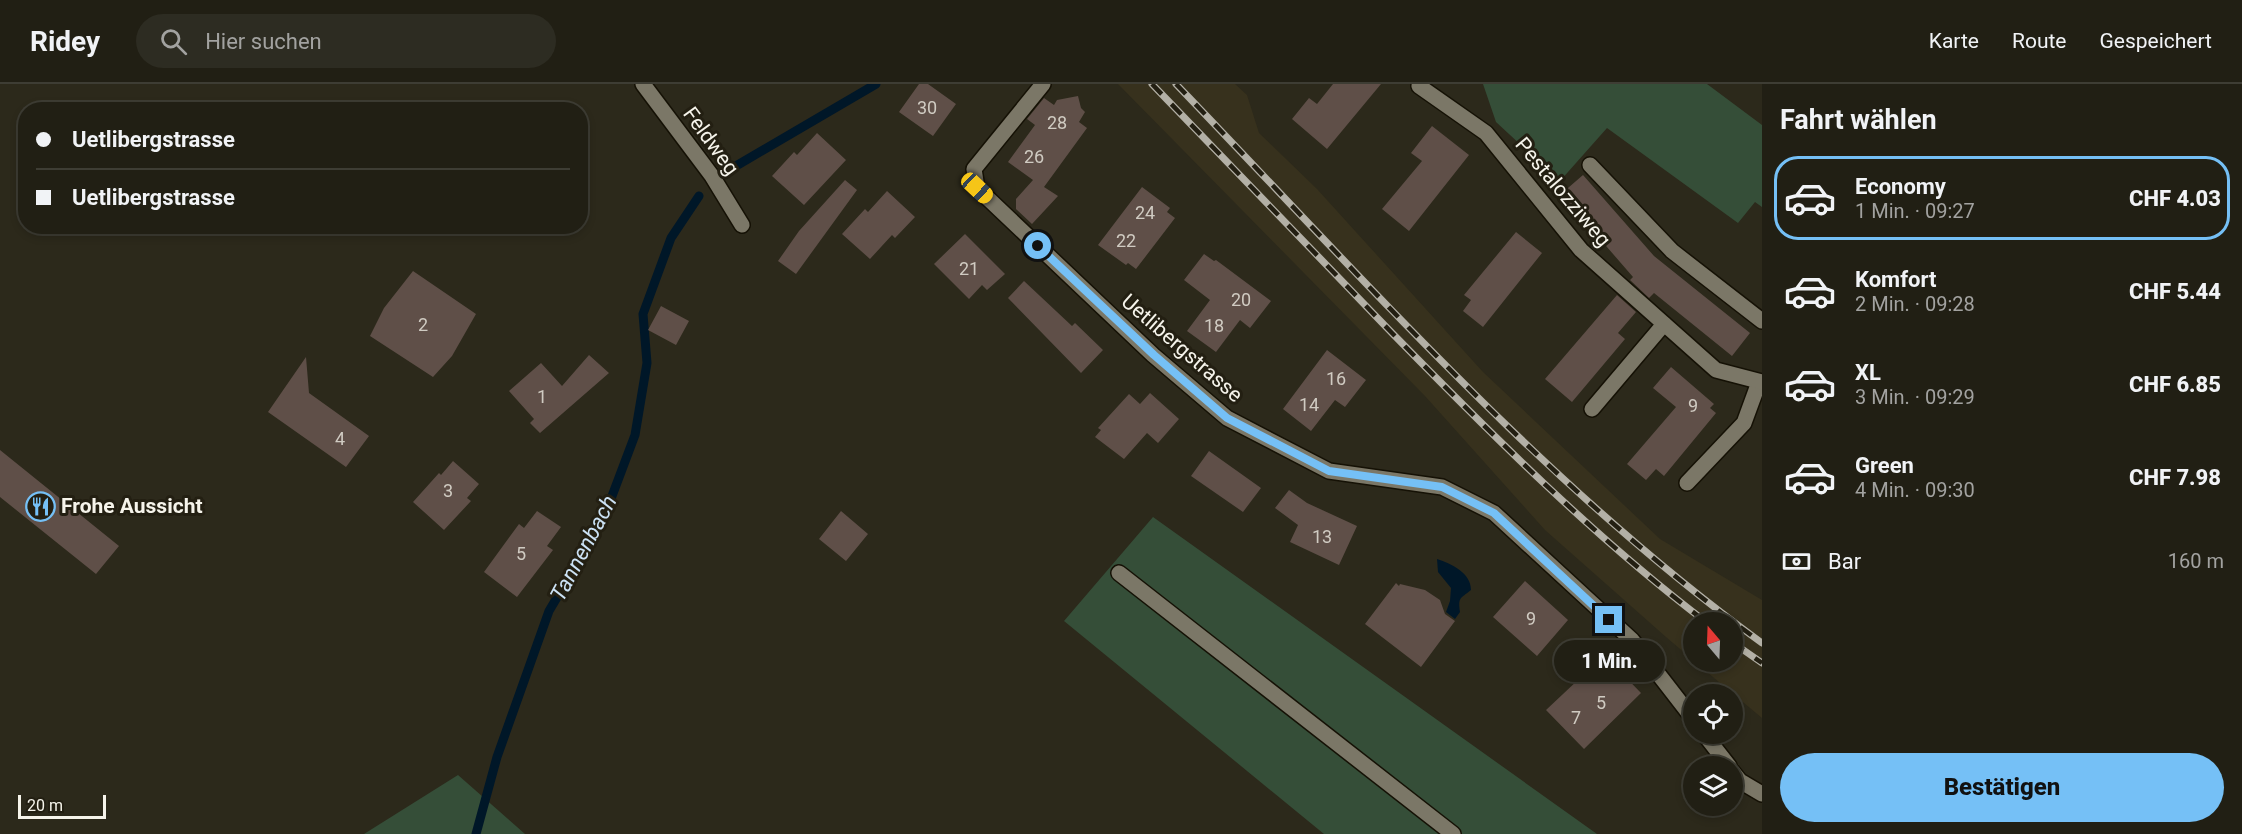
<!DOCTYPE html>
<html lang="de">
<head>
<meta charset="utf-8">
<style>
	body { margin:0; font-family:Roboto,sans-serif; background:#2d2c22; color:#f1f3f6; height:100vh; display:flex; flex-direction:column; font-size:22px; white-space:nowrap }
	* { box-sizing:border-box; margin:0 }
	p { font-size:20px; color:#a2a2a0 }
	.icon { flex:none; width:33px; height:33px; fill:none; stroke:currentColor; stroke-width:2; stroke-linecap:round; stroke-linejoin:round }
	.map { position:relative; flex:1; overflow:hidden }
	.details { display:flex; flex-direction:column; background:#211f14; width:480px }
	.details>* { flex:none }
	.guide { position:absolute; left:18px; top:18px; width:570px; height:132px; border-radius:24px; box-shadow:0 3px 9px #0003,0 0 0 2px #3e3d34; display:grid; align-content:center; height:132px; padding:0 18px; background:#211f14 }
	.needle { width:39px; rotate:341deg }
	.controls { position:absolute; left:1683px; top:528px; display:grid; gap:12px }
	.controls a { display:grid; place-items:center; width:60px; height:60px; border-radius:50%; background:#211f14; box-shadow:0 3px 9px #0003,0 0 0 2px #3e3d34; font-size:30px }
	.scale { position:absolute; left:18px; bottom:15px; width:88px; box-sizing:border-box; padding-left:6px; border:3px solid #f6f4eb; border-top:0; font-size:16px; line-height:21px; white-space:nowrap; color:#f6f4eb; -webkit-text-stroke:4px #231f12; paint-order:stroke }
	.end { position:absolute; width:27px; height:27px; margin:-14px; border:8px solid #75c0f6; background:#111; box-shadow:0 0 0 3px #111 }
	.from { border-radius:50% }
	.bubble { position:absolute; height:42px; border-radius:21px; background:#211f14; box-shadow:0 3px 9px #0003,0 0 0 2px #3e3d34; font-size:20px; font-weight:800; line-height:42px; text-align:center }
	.car { position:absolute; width:18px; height:36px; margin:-18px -9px; border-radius:8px; box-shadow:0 0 4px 2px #0007; background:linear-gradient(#f5c518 24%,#345 0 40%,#f5c518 0 76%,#345 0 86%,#f5c518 0) }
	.guide b { display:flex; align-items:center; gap:21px; height:57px; font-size:22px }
	.guide b+b { border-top:2px solid #3e3d34 }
	.guide i { width:15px; height:15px; background:#f1f3f6 }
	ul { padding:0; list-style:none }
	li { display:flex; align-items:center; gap:18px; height:84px; margin:0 12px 9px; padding:0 6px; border:3px solid transparent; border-radius:24px }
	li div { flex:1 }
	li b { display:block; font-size:22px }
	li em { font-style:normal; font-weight:800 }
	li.current { border-color:#75c0f6 }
	li>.icon { width:54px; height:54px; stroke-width:1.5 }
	h2 { padding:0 18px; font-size:27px; line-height:72px }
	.pay { display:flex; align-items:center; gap:15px; height:66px; padding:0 18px; font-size:22px }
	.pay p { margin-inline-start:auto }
	.cta { display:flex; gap:12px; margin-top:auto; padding:12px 18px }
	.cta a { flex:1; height:69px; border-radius:36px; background:#75c0f6; color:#111; font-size:24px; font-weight:800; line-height:69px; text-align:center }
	header { display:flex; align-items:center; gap:36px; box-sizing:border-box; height:84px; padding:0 30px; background:#211f14; border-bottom:2px solid #3e3d34 }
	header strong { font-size:28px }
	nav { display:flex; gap:33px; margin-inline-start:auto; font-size:21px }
	.search { width:420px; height:54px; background:#2d2c22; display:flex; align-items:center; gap:15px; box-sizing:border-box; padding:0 21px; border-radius:33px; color:#a2a2a0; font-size:22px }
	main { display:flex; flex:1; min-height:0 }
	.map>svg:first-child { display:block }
	.built { fill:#37311d }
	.green { fill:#354e38 }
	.water { fill:#001728 }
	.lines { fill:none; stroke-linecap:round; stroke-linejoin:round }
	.stream { stroke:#001728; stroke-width:9 }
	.building { fill:#5f4f48 }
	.service-casing { stroke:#151105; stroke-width:18 }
	.minor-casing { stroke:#151105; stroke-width:18 }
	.service { stroke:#7b7767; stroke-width:15 }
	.minor { stroke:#7b7767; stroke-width:15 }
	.rail-casing { stroke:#b3b0a6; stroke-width:7 }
	.rail { stroke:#231f12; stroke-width:4.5; stroke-dasharray:14; stroke-linecap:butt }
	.route { stroke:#75c0f6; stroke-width:8 }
	.labels { text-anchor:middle; stroke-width:6; stroke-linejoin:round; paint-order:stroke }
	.number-label { font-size:18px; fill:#d0cbc2 }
	.street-label { font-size:21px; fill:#f6f4eb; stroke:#231f12 }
	.poi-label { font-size:21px; font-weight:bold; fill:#f6f4eb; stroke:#231f12; text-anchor:start }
	.water-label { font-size:22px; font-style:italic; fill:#cce2f5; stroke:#231f12 }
</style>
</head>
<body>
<header>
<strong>Ridey</strong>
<div class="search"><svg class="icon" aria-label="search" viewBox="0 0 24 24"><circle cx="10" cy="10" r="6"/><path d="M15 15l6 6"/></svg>Hier suchen</div>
<nav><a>Karte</a><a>Route</a><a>Gespeichert</a></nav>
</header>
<main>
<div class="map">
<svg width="1762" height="750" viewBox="0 0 1762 750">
	<rect width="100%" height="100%" fill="#2c291b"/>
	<path class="built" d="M 1118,0 L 1235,0 L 1247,11 L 1259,49 L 1317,105 L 1483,288 L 1660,455 L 1762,516 L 1762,634 L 1695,578 L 1732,578 L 1732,538 L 1694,538 L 1693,576 L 1666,553 L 1545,446 L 1425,312 Z"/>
	<path class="green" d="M 1483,0 L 1707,0 L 1762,41 L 1762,123 L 1755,118 L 1738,139 L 1607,44 L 1560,97 L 1496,38 Z
		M 1153,433 L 1597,750 L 1324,750 L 1064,537 Z
		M 458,691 L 525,750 L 364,750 Z"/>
	<path class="water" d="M 1437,475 C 1452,480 1471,489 1471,506 C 1460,515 1458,513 1460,528 L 1455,535 L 1446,528 L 1450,517 L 1451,504 L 1438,488 Z"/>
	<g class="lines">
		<path class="stream" d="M 724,89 L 876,0
			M 476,750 L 497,673 L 549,527 L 603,436 L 635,351 L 647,279 L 643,230 L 671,154 L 699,112"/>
	</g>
	<path class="building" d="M 919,0 L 928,0 L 956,20 L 933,52 L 899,28 Z
		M 1333,0 L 1381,0 L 1327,65 L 1292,35 L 1309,14 L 1317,20 Z
		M 1078,12 L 1081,24 L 1085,28 L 1079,38 L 1087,44 L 1044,103 L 1058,112 L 1032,140 L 1016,125 L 1016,115 L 1033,96 L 1008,78 L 1035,41 L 1027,35 L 1044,14 L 1054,21 L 1057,16 Z
		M 1432,42 L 1469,71 L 1409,147 L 1382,125 L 1422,77 L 1411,69 Z
		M 817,49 L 846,76 L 804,121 L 772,92 L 794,68 L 797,71 Z
		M 1583,91 L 1654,172 L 1750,249 L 1732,272 L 1654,209 L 1649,214 L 1630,196 L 1633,193 L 1561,110 Z
		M 845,96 L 857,106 L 796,190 L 778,177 L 799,147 Z
		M 1142,103 L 1170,124 L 1167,128 L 1175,134 L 1136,185 L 1128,179 L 1126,181 L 1098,161 Z
		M 887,107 L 915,133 L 895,154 L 892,151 L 870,175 L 842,150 L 865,125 L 868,128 Z
		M 1516,148 L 1542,169 L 1483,243 L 1463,227 L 1471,216 L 1464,211 Z
		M 965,150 L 1005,190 L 987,206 L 982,201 L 969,215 L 934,180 Z
		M 1204,170 L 1214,177 L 1216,176 L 1271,217 L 1250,244 L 1240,236 L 1216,268 L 1187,247 L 1210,216 L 1184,196 Z
		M 413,187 L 476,230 L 452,272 L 433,293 L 370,252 L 384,224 Z
		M 1024,197 L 1072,242 L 1075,239 L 1103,266 L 1081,289 L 1008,214 Z
		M 1617,211 L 1636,228 L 1618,249 L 1625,255 L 1572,318 L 1545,295 Z
		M 661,222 L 689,237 L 676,261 L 648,246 Z
		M 1327,266 L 1366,296 L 1345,323 L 1335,316 L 1311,347 L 1283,325 Z
		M 589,271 L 609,289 L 540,349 L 530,339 L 534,335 L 509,307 L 541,279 L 562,302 Z
		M 306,273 L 309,309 L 369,352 L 346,383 L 268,328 Z
		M 1671,283 L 1714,320 L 1710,324 L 1716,329 L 1664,392 L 1656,385 L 1646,396 L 1627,380 L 1676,323 L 1653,304 Z
		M 1150,309 L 1179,335 L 1158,359 L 1147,349 L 1124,375 L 1095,353 L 1101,346 L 1098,344 L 1129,310 L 1140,320 Z
		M 0,366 L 119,462 L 96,490 L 0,413 Z
		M 1209,367 L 1261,404 L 1243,428 L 1191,392 Z
		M 453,377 L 479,400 L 467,414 L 471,417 L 444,446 L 413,418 L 439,389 L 441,391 Z
		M 1289,406 L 1307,419 L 1357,442 L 1339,481 L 1290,458 L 1298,441 L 1275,424 Z
		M 537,427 L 561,443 L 547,462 L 553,466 L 517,513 L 484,488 L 519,440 L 524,444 Z
		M 841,427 L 868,450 L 846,477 L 819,455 Z
		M 1525,497 L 1568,536 L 1537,572 L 1493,533 Z
		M 1396,499 L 1399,502 L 1400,500 L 1425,506 L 1440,516 L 1445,530 L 1455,537 L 1421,583 L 1365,540 Z
		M 1596,579 L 1605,587 L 1613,580 L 1641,609 L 1584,665 L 1546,626 Z"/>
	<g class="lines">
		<defs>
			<path id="service" d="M 1590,81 L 1672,167 L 1762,237
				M 977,104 L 974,85 L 1043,0
				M 1592,325 L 1664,240
				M 1687,399 L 1744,339 L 1759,298
				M 1119,489 L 1453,750"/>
			<path id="minor" d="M 643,0 L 712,92 L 742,141
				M 1419,2 L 1486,49 L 1581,166 L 1716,286 L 1762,298
				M 977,104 L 1153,271 L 1227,334 L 1329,387 L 1442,403 L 1494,429 L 1632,556 L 1694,636
				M 1704,650 L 1729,682
				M 1732,687 L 1740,697 L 1762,710"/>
		</defs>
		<use href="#service" class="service-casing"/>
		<use href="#minor" class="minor-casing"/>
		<use href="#service" class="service"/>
		<use href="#minor" class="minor"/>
		<defs>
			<path id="rail" d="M 1152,0 C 1232,83 1312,166 1392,249 C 1492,351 1593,452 1706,538
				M 1176,0 C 1363,194 1543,400 1762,559
				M 1732,558 L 1762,579"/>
		</defs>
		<use href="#rail" class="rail-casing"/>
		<use href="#rail" class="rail"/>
	</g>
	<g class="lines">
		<path class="route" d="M 1038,162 L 1154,271 L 1227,334 L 1329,387 L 1442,403 L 1494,429 L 1609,536"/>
	</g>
	<defs>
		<symbol id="restaurant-ring" viewBox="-11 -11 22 22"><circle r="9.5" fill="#231f12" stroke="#75c0f6" stroke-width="1.5"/><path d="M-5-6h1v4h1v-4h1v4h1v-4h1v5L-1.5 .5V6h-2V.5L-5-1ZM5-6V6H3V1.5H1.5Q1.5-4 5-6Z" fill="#75c0f6"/></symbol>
	</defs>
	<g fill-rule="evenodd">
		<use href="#restaurant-ring" x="24" y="406" width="33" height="33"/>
	</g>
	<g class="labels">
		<g class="number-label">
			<text x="927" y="30">30</text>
			<text x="1057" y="45">28</text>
			<text x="1034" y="79">26</text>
			<text x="1145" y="135">24</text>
			<text x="1126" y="163">22</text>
			<text x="969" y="191">21</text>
			<text x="1241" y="222">20</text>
			<text x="423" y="247">2</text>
			<text x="1214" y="248">18</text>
			<text x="1336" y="301">16</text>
			<text x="542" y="319">1</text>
			<text x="1309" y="327">14</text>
			<text x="1693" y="328">9</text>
			<text x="340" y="361">4</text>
			<text x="448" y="413">3</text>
			<text x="1322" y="459">13</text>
			<text x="521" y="476">5</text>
			<text x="1531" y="541">9</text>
			<text x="1601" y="625">5</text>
			<text x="1576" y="640">7</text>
		</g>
		<g class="street-label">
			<text transform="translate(711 57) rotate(54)" y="7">Feldweg</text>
			<text transform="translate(1563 108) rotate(50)" y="7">Pestalozziweg</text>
			<text transform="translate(1182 264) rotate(41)" y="7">Uetlibergstrasse</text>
		</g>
		<g class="poi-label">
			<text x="61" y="429">Frohe Aussicht</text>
		</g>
		<g class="water-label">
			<text transform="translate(583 464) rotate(-62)" y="8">Tannenbach</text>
		</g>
	</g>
</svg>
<div class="controls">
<a><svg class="needle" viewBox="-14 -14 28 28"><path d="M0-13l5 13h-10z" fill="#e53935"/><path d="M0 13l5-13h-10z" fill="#a2a2a0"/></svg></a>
<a><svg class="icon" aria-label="locate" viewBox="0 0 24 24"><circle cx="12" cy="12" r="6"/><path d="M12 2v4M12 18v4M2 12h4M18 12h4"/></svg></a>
<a><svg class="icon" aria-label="layers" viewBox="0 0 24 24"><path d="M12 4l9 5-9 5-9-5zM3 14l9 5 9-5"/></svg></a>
</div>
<div class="scale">20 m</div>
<i class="end from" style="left:1038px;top:162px"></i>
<i class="end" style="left:1609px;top:536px"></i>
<div class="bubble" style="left:1554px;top:556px;width:111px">1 Min.</div>
<i class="car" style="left:977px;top:104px;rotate:133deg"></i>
<div class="guide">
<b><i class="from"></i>Uetlibergstrasse</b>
<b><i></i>Uetlibergstrasse</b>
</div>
</div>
<section class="details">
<h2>Fahrt wählen</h2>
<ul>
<li class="current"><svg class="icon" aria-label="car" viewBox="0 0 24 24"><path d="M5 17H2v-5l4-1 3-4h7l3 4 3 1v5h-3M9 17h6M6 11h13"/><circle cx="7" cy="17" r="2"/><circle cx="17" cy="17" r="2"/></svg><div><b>Economy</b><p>1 Min. · 09:27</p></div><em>CHF 4.03</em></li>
<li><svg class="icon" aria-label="car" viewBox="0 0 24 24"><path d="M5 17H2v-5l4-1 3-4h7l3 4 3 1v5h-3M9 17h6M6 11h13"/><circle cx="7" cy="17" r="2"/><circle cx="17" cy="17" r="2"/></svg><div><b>Komfort</b><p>2 Min. · 09:28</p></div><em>CHF 5.44</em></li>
<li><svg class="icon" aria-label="car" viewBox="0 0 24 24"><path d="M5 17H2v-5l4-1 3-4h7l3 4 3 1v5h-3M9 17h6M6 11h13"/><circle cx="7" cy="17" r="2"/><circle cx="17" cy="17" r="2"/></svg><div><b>XL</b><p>3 Min. · 09:29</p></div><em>CHF 6.85</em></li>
<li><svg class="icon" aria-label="car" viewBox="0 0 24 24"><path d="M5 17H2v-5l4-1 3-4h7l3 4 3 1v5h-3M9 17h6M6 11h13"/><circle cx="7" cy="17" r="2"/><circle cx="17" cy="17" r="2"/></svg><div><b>Green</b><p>4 Min. · 09:30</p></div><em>CHF 7.98</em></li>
</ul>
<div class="pay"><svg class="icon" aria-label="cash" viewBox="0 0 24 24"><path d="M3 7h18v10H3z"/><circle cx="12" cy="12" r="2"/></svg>Bar<p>160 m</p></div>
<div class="cta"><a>Bestätigen</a></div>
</section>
</main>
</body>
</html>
